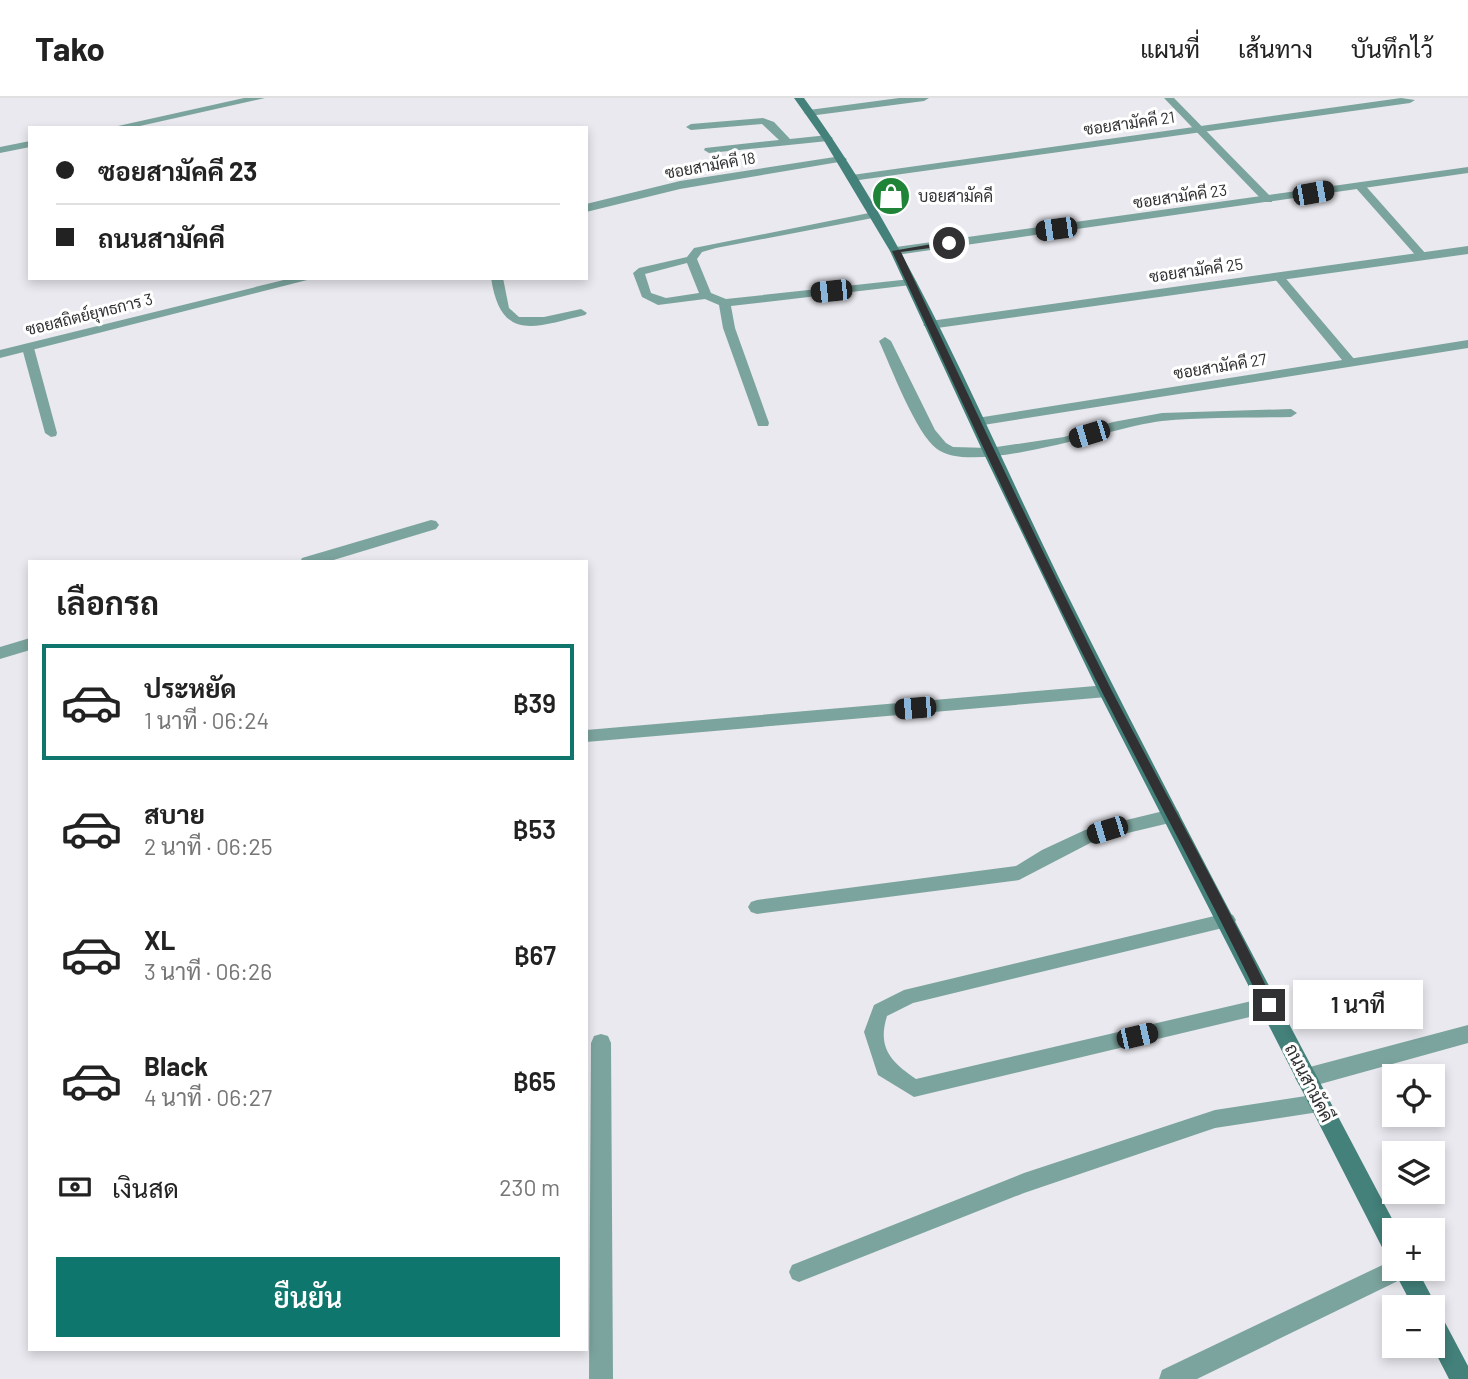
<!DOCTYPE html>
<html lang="th">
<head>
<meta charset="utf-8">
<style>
	body { margin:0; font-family:Barlow,Sarabun,sans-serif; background:#f2f2f2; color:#222; height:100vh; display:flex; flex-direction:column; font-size:26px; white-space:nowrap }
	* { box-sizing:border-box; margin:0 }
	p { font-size:23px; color:#767676 }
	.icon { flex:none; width:38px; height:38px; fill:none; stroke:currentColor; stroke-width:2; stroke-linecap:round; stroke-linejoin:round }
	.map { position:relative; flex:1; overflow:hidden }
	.panel { position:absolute; left:28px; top:462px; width:560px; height:791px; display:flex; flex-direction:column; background:#fff; border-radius:0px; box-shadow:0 4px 10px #0003 }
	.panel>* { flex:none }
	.banner { position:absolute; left:28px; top:28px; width:560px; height:154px; border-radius:0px; box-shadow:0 4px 10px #0003; display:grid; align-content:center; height:154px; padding:0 28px; background:#fff }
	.tools { position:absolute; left:1382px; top:966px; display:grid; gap:14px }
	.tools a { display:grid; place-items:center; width:63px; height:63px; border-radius:0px; background:#fff; box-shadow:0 4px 10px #0003; font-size:35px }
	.end { position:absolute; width:32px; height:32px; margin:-16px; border:9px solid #313133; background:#fff; box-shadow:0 0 0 4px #fff }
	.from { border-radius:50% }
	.bubble { position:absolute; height:49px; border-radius:0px; background:#fff; box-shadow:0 4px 10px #0003; font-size:23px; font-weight:600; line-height:49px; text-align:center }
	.car { position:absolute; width:21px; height:42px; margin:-21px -10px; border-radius:9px; box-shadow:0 0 5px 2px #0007; background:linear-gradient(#222 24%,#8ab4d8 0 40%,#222 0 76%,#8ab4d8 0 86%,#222 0) }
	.banner b { display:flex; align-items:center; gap:24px; height:66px; font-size:26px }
	.banner b+b { border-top:2px solid #e0e0e0 }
	.banner i { width:18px; height:18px; background:#222 }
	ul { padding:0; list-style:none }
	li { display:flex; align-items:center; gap:21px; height:116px; margin:0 14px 10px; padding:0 14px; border:4px solid transparent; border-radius:0px }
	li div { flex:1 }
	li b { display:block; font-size:26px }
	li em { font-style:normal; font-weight:600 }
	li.current { border-color:#0f766e }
	li>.icon { width:63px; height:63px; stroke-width:1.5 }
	h2 { padding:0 28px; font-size:32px; line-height:84px }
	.pay { display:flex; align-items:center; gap:18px; height:77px; padding:0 28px; font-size:26px }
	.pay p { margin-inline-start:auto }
	.button { display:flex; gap:14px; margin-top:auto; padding:14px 28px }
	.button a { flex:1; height:80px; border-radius:0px; background:#0f766e; color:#fff; font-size:28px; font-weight:600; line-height:80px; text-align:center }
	header { display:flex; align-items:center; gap:42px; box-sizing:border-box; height:98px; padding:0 35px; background:#fff; border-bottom:2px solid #e0e0e0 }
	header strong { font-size:33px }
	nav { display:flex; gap:38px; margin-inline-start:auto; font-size:24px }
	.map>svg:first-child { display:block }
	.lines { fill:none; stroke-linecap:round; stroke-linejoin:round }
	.lane { fill:#7ca49e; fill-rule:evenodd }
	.street { fill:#7ca49e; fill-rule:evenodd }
	.secondary { fill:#43817a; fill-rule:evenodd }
	.route { fill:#313133 }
	.labels { text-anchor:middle; stroke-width:6; stroke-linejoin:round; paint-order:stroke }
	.far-street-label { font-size:16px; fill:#313133; stroke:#fff }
	.far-poi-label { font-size:16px; fill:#313133; stroke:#fff; text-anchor:start }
	.street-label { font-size:18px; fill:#313133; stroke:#fff }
</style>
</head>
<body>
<header>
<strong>Tako</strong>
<nav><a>แผนที่</a><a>เส้นทาง</a><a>บันทึกไว้</a></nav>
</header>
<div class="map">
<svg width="1468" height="1281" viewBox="0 0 1468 1281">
	<rect width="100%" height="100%" fill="#eae9ef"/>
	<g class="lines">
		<path class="lane" d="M 1164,0 L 1174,0 L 1272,100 L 1272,104 L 1264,104 Z
			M 763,20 L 774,24 L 790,41 L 828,37 L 833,40 L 828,43 L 709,55 L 704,52 L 705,50 L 779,42 L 762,26 L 691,32 L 686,29 L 691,26 Z
			M 1355,85 L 1363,85 L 1426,156 L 1426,160 L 1418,160 L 1355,89 Z
			M 874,114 L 879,117 L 878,119 L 716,150 L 702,154 L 697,161 L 711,195 L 726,201 L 911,181 L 917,184 L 911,187 L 731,208 L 735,230 L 769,325 L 768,328 L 758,328 L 757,325 L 723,230 L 719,207 L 705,201 L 658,207 L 642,199 L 633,175 L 639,170 L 687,159 L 694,150 ZM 687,165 L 699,195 L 666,200 L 651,195 L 645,176 Z
			M 1278,175 L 1282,176 L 1355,262 L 1355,268 L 1347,268 L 1274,180 L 1272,178 Z
			M 491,180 L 503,180 L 509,210 L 519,219 L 544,219 L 581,211 L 587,215 L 585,217 C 535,229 501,245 491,180 Z
			M 885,239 L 891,243 L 935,332 L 946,345 L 953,349 L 990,350 L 1064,339 L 1113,324 L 1162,315 L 1291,311 L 1297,315 L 1291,319 C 1248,320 1205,319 1162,323 C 1115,328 974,379 937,351 C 916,336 891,269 879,243 Z
			M 28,246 L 34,250 L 57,335 L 56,338 L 51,339 L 45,335 L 22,250 Z
			M 1107,587 L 1115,593 L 1107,599 L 586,644 L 586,632 Z
			M 1172,711 L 1178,713 L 1180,718 L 1178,723 L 1094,743 L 1019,782 L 757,816 L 751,814 L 748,809 L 751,804 L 757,802 L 1016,768 L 1042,752 L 1085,732 Z
			M 1227,815 L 1233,817 L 1236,822 L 1233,827 L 1227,829 L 913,905 L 887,918 C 877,950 891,964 916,981 L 1269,899 L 1275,901 L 1278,907 L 1275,913 L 914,999 L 878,977 L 876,971 L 864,934 L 874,907 L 904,892 Z
			M 1319,996 L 1326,999 L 1329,1005 L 1326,1011 L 1319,1014 L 1215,1030 L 1024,1095 L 799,1184 L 792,1181 L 789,1174 L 792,1167 L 1024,1075 L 1215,1012 Z"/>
		<path class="street" d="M 244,0 L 265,0 L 131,30 L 109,30 Z
			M 899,0 L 929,0 L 924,3 L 809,18 L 804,15 L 809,12 Z
			M 1401,0 L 1415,2 L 1410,5 L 852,83 L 846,80 L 852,77 Z
			M 30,43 L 30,49 L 0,55 L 0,49 Z
			M 841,58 L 847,61 L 845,63 L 680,91 L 586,114 L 586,106 L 680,83 Z
			M 1468,69 L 1468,75 L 896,157 L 890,153 L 896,149 Z
			M 1468,148 L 1468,156 L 930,231 L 923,227 L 930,223 Z
			M 292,180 L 315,180 L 0,260 L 0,252 Z
			M 1468,242 L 1468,250 L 977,328 L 970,324 L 977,320 Z
			M 431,422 L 436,423 L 439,427 L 436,431 L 327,464 L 300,464 L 302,460 Z
			M 30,540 L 30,552 L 0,561 L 0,549 Z
			M 1468,927 L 1468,945 L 1306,990 L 1299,987 L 1295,980 L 1299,973 L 1306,970 Z
			M 601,936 L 608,938 L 611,945 L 613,1281 L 589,1281 L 591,945 L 594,938 Z
			M 1395,1161 L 1395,1171 L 1409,1171 L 1406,1179 L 1197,1281 L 1159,1281 L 1162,1272 Z"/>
		<path class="secondary" d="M 794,0 L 804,0 C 912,147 980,319 1060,482 C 1169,701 1284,916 1398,1132 L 1395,1132 L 1395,1162 L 1387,1159 L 1098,593 L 983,354 L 890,153 L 823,41 Z
			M 1395,1168 L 1395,1171 L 1417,1171 L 1437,1209 L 1435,1214 L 1441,1217 L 1468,1268 L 1468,1281 L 1449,1281 L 1432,1248 L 1433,1209 L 1413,1209 L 1393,1171 Z"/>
	</g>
	<path class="route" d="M 949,143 L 952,147 L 901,154 C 970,301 1039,448 1112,593 C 1166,698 1225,800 1275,907 L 1273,911 L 1264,911 C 1213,804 1156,700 1102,594 C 1028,449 961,301 892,153 Z"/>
	<defs>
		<symbol id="shop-disc" viewBox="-11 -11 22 22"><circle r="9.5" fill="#208438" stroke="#fff"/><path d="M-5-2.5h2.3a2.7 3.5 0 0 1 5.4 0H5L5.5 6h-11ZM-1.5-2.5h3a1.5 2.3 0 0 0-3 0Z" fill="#fff"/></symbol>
	</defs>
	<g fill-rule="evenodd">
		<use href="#shop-disc" x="869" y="76" width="44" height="44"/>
	</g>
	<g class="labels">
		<g class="far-street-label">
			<text transform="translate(1129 25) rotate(-8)" y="6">ซอยสามัคคี 21</text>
			<text transform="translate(710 67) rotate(-10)" y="6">ซอยสามัคคี 18</text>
			<text transform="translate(1180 98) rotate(-8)" y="6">ซอยสามัคคี 23</text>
			<text transform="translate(1196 172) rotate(-8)" y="6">ซอยสามัคคี 25</text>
			<text transform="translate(89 216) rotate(-14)" y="6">ซอยสถิตย์ยุทธการ 3</text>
			<text transform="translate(1220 268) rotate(-9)" y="6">ซอยสามัคคี 27</text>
		</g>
		<g class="far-poi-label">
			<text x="918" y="104">บอยสามัคคี</text>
		</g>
		<g class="street-label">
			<text transform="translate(1309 985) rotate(63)" y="6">ถนนสามัคคี</text>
		</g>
	</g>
</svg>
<div class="tools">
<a><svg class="icon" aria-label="locate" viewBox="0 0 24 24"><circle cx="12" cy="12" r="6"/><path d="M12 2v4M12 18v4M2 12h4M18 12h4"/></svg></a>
<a><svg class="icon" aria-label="layers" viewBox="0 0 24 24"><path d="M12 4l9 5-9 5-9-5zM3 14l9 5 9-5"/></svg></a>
<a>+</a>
<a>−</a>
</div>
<i class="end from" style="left:949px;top:145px"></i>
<i class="end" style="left:1269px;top:907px"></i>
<div class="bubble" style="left:1293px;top:882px;width:130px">1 นาที</div>
<i class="car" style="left:1313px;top:95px;rotate:80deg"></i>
<i class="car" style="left:1056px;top:131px;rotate:262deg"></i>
<i class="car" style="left:831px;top:193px;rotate:264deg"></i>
<i class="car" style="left:1089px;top:336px;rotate:253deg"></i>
<i class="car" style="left:915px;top:610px;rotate:265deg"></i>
<i class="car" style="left:1107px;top:732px;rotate:253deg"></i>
<i class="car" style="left:1137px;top:938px;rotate:77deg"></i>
<div class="banner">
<b><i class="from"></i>ซอยสามัคคี 23</b>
<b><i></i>ถนนสามัคคี</b>
</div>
<section class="panel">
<h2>เลือกรถ</h2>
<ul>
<li class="current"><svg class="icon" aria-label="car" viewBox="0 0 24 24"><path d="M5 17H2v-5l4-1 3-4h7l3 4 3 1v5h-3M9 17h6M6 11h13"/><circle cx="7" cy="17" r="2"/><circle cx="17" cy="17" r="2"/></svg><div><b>ประหยัด</b><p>1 นาที · 06:24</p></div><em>฿39</em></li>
<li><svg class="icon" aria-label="car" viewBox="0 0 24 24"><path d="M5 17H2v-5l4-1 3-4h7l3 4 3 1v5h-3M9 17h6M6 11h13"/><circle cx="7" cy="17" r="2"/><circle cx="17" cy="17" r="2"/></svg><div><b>สบาย</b><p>2 นาที · 06:25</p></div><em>฿53</em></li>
<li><svg class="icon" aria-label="car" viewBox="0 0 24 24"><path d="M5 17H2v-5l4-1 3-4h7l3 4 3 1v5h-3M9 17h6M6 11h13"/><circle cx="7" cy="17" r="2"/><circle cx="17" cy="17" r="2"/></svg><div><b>XL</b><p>3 นาที · 06:26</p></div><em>฿67</em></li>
<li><svg class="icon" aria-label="car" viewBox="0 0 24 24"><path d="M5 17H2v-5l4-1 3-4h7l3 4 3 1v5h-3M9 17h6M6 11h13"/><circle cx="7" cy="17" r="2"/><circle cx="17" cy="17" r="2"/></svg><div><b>Black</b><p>4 นาที · 06:27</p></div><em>฿65</em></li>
</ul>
<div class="pay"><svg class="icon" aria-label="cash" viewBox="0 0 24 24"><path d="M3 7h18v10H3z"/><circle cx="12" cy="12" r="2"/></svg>เงินสด<p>230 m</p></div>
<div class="button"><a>ยืนยัน</a></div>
</section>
</div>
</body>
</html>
